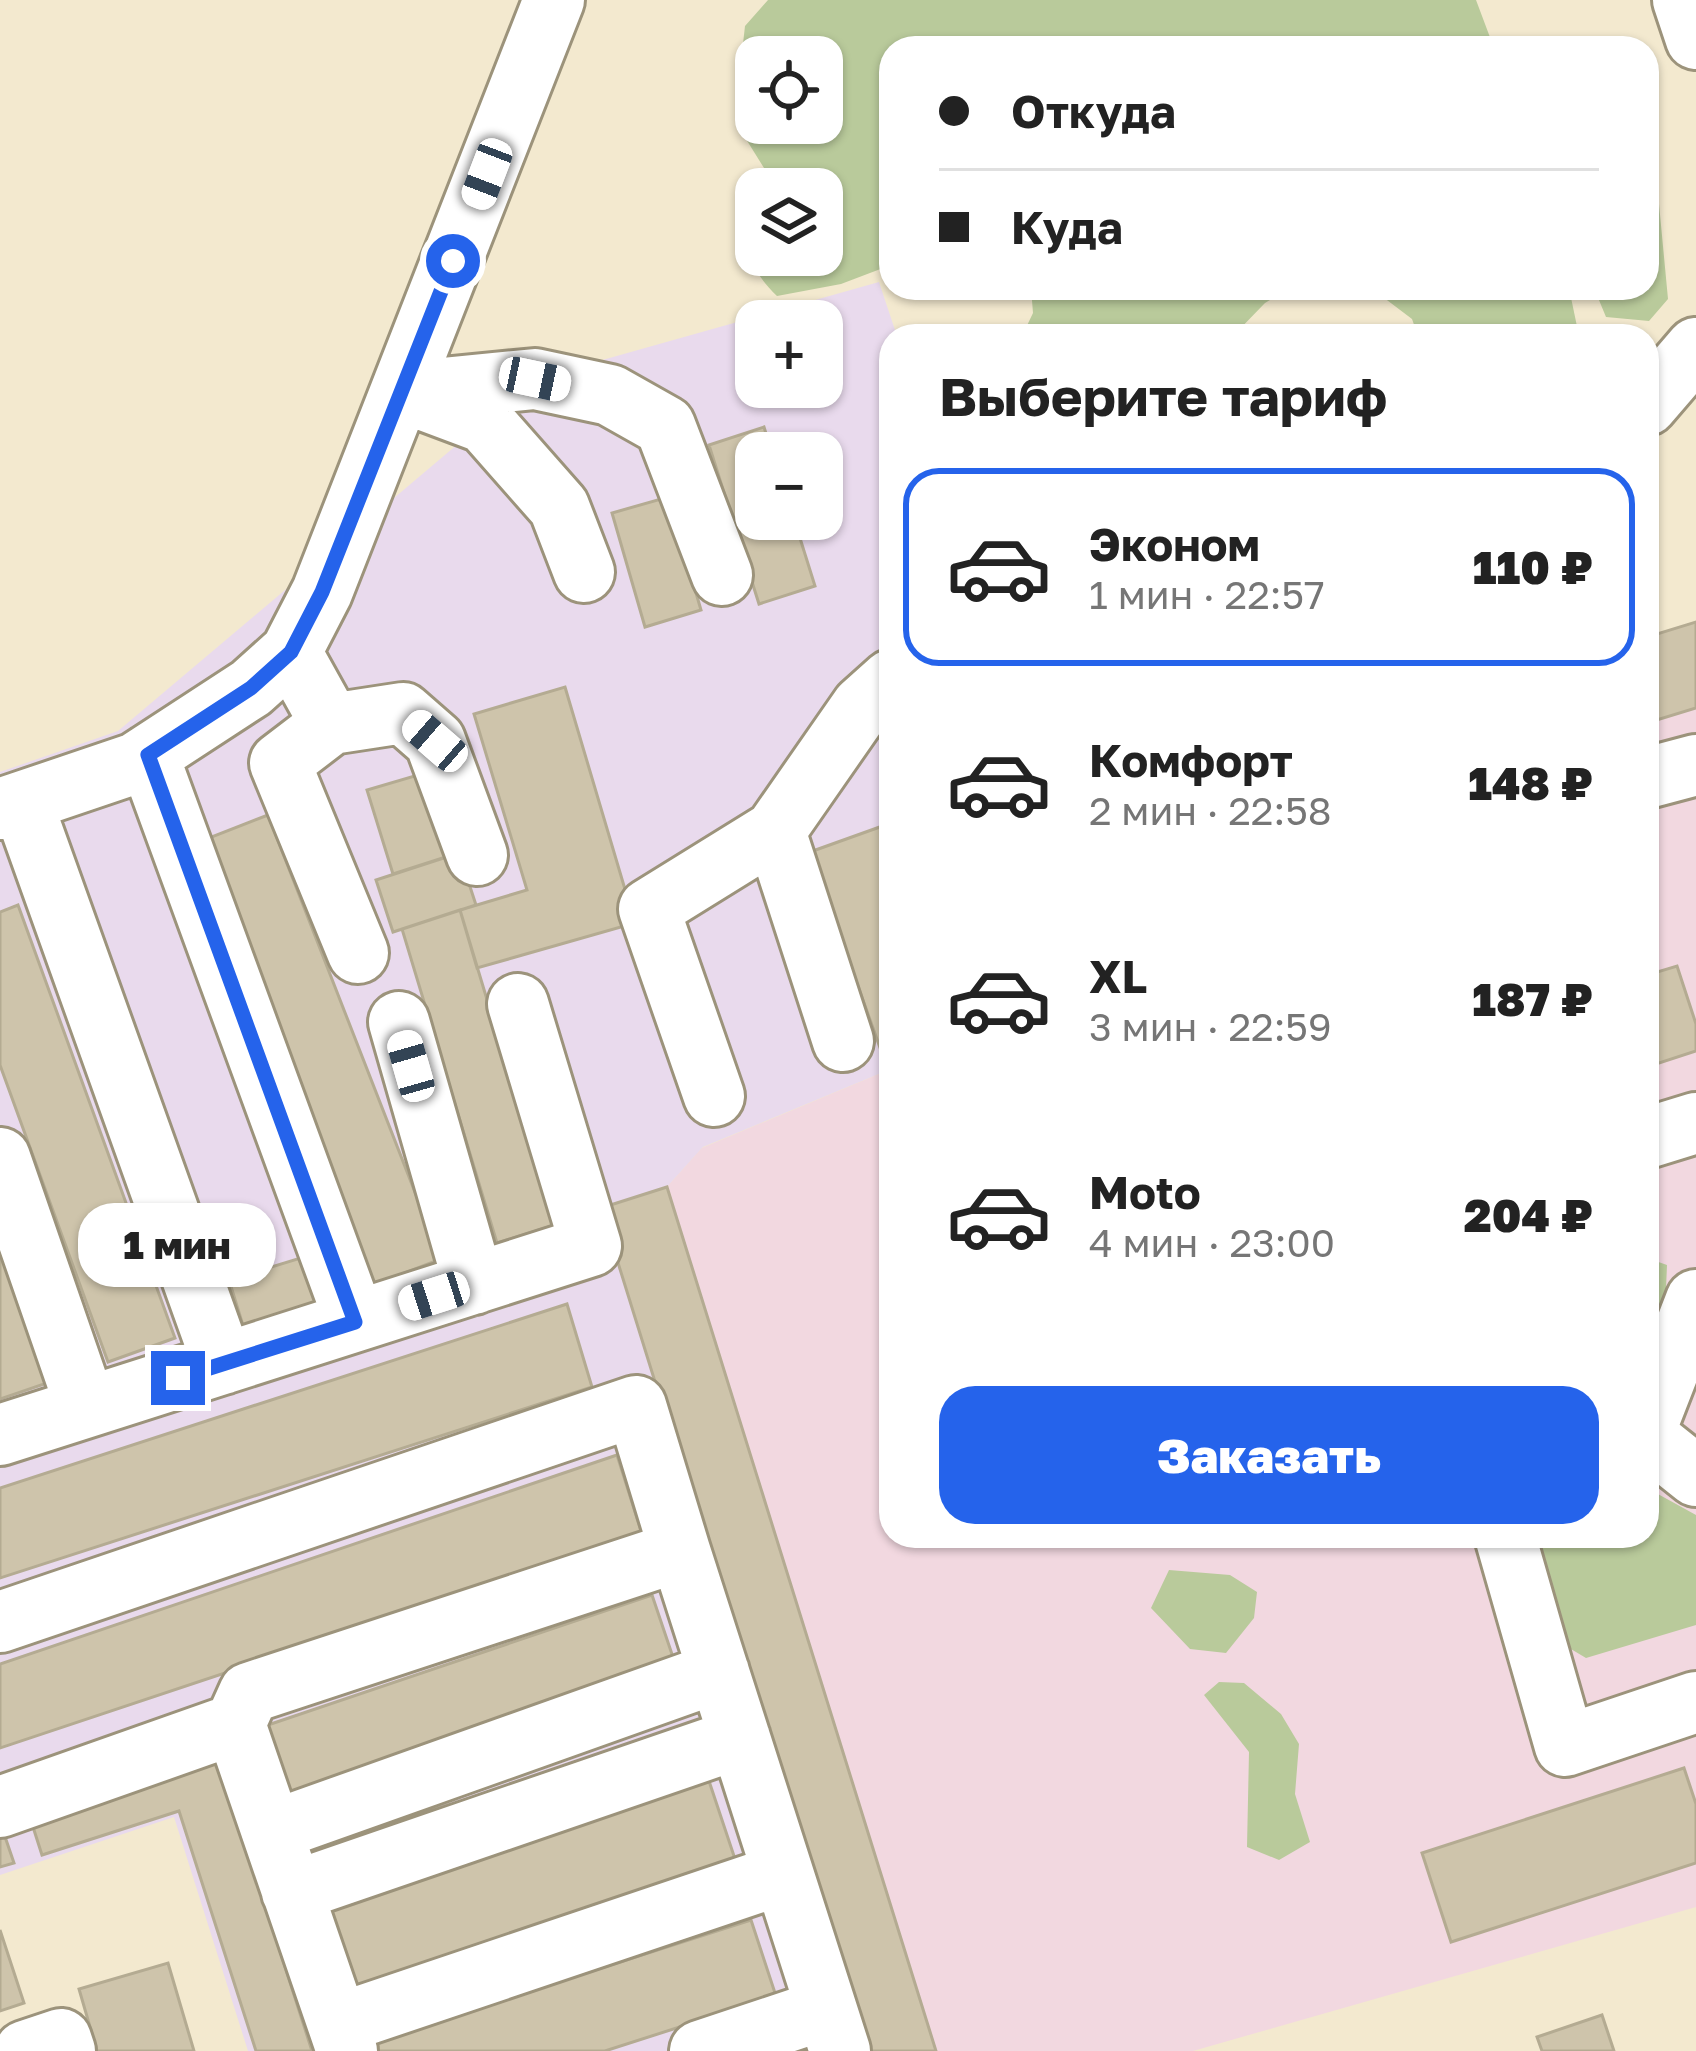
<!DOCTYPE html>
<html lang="ru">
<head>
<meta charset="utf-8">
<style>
	body { margin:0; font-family:"Golos Text",sans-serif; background:#f2f2f2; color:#222; height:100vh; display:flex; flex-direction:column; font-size:45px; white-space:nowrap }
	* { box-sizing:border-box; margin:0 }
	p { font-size:39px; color:#767676 }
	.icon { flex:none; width:66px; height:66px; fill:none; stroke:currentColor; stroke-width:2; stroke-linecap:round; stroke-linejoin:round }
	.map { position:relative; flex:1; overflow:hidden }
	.panel { position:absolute; left:879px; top:324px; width:780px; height:1224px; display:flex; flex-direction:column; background:#fff; border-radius:36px; box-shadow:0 3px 9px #0004 }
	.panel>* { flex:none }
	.banner { position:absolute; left:879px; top:36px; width:780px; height:264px; border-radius:36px; box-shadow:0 3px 9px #0004; display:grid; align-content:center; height:264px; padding:0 60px; background:#fff }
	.fabs { position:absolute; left:735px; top:36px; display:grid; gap:24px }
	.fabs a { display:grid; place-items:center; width:108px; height:108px; border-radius:24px; background:#fff; box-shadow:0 3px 9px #0004; font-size:60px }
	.end { position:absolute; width:54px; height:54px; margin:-27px; border:15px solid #2563eb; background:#fff; box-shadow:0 0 0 6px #fff }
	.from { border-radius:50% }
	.bubble { position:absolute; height:84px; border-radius:36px; background:#fff; box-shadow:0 3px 9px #0004; font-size:39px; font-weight:800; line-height:84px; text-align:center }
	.car { position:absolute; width:36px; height:72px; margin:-36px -18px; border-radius:15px; box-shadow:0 0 9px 3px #0007; background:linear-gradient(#fff 24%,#345 0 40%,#fff 0 76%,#345 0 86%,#fff 0) }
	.banner b { display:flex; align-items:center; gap:42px; height:114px; font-size:45px }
	.banner b+b { border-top:3px solid #e0e0e0 }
	.banner i { width:30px; height:30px; background:#222 }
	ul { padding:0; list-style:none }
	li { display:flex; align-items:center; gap:36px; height:198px; margin:0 24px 18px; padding:0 36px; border:6px solid transparent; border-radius:36px }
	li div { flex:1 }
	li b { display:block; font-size:45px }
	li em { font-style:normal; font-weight:800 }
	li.selected { border-color:#2563eb }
	li>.icon { width:108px; height:108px; stroke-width:1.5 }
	h2 { padding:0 60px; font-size:54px; line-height:144px }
	.button { display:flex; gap:24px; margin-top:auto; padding:24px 60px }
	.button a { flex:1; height:138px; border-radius:36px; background:#2563eb; color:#fff; font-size:48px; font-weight:800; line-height:138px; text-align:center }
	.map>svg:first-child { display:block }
	.industrial { fill:#e9daed; fill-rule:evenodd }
	.education { fill:#f2d8e0 }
	.green { fill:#b9ca9b; fill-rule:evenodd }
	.building { fill:#cec4ab; stroke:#b4ab92; stroke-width:3 }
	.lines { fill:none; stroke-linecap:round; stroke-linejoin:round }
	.minor-casing { stroke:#9c937b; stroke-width:66 }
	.minor { stroke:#fff; stroke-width:60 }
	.route { stroke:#2563eb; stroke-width:15 }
</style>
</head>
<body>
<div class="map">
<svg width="1696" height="2051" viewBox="0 0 1696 2051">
	<rect width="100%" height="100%" fill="#f3e9cf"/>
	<path class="industrial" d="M 879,282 L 897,336 L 891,336 L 891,1069 L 703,1147 L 667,1187 L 936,2051 L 248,2051 L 174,1817 L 0,1875 L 0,772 L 118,731 L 535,379 ZM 756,321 L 822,321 L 822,387 L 756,387 ZM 756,453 L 822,453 L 822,519 L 756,519 Z"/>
	<path class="education" d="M 1696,622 L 1696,1907 L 1193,2051 L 936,2051 L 667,1187 L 702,1148 L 891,1069 L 891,1536 L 1647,1536 L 1647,637 Z"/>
	<path class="green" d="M 768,0 L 1476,0 L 1494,48 L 891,48 L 891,265 L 841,284 L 777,296 C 756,275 743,255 745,224 L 756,222 L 756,255 L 822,255 L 822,189 L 777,189 L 741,131 L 736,106 L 745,26 ZM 822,57 L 822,123 L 756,123 L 756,57 Z
		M 1647,174 L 1659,204 L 1668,299 L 1649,321 L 1606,317 L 1594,288 L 1647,288 Z
		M 1031,288 L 1290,288 L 1265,303 L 1233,336 L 1022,336 L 1033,313 Z
		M 1371,288 L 1569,288 L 1579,336 L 1418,336 L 1412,319 Z
		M 1647,1258 L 1667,1265 L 1666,1289 L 1647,1338 Z
		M 1647,1488 L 1696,1515 L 1696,1625 L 1586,1658 L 1549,1636 L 1518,1536 L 1647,1536 Z
		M 1169,1570 L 1230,1575 L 1257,1592 L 1254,1618 L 1226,1653 L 1190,1649 L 1151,1608 Z
		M 1219,1682 L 1244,1683 L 1281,1714 L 1299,1744 L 1295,1794 L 1310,1842 L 1279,1860 L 1247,1847 L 1249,1752 L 1204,1695 Z"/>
	<path class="building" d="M 764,427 L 772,453 L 756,453 L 756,519 L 794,519 L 815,586 L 759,604 L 709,445 Z
		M 668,497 L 701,610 L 645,627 L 612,513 Z
		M 1696,622 L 1696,708 L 1647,723 L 1647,637 Z
		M 565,687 L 635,923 L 477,968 L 460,910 L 527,890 L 474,714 Z
		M 428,772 L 452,855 L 393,874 L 367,790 Z
		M 268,815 L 441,1259 L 368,1287 L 196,843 Z
		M 891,823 L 891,1069 L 888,1070 L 810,852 Z
		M 459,853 L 476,905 L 393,932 L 376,880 Z
		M 18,905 L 175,1338 L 108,1362 L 0,1065 L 0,912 Z
		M 460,910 L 555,1225 L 497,1243 L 402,929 Z
		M 1677,966 L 1696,1024 L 1696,1051 L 1647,1067 L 1647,975 Z
		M 667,1187 L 936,2051 L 863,2051 L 601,1208 Z
		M 0,1229 L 53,1381 L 0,1399 Z
		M 307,1256 L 323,1308 L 245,1332 L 229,1280 Z
		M 567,1304 L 592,1387 L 0,1578 L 0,1488 Z
		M 617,1455 L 642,1534 L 0,1748 L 0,1664 Z
		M 652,1595 L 678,1672 L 288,1804 L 262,1727 Z
		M 214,1745 L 312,2051 L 256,2051 L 179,1811 L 42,1855 L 26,1805 Z
		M 1684,1768 L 1696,1804 L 1696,1863 L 1451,1942 L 1422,1853 Z
		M 709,1781 L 736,1862 L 347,1989 L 320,1908 Z
		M 0,1822 L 14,1863 L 0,1867 Z
		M 751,1920 L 776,1996 L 605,2051 L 366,2051 L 364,2044 Z
		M 0,1930 L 24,2003 L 0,2011 Z
		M 168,1963 L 194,2051 L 97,2051 L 79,1989 Z
		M 1602,2015 L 1614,2051 L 1542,2051 L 1537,2037 Z"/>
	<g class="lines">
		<defs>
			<path id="minor" d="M 1683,0 L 1696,39
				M 402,392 L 535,379 L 610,395 L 665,426 L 722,575
				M 413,396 L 485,423 L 559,507 L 584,572
				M 1647,405 L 1696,348
				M 291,652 L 331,724 L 280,763 L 358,953
				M 331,724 L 403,713 L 435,741 L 477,855
				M 148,755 L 355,1321
				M 1647,778 L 1696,765
				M 22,802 L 223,1364
				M 0,809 L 136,763 L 251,688 L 291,652 L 322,592 L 554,0
				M 775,831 L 843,1041
				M 399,1022 L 474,1284
				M 714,1096 L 649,909 L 775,831 L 862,706 L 891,680
				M 1647,1138 L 1696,1123
				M 0,1158 L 86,1407
				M 1647,1426 L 1696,1300
				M 0,1435 L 591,1246 L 518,1004
				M 1647,1437 L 1696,1476
				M 1505,1536 L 1565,1746 L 1696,1702
				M 0,1622 L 636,1406 L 680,1551
				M 235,1724 L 249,1693 L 680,1551 L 840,2051
				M 0,1807 L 235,1724 L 347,2051
				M 272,1831 L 719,1672
				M 292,1892 L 740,1738
				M 338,2024 L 783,1874
				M 25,2051 L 61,2039 L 65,2051
				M 700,2051 L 826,2009"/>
		</defs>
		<use href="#minor" class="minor-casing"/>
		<use href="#minor" class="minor"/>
	</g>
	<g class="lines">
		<path class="route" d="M 178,1378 L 355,1322 L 148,755 L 251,688 L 291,652 L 322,592 L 453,261"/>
	</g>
</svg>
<div class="fabs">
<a><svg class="icon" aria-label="locate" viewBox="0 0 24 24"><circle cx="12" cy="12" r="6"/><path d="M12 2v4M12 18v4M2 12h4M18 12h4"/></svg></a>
<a><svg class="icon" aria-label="layers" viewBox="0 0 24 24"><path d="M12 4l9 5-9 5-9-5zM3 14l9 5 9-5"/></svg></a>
<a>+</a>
<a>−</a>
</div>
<i class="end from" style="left:453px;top:261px"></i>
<i class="end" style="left:178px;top:1378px"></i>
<div class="bubble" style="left:78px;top:1203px;width:198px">1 мин</div>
<i class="car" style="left:487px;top:174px;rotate:201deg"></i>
<i class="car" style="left:535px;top:379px;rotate:102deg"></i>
<i class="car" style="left:435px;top:741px;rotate:311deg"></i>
<i class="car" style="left:411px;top:1066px;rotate:344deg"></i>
<i class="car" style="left:434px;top:1296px;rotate:252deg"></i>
<div class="banner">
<b><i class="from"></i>Откуда</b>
<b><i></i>Куда</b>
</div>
<section class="panel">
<h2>Выберите тариф</h2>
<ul>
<li class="selected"><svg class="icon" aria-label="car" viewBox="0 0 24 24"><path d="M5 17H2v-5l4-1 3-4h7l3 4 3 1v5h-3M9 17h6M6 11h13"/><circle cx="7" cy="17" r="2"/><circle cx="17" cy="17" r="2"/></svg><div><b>Эконом</b><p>1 мин · 22:57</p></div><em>110 ₽</em></li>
<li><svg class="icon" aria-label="car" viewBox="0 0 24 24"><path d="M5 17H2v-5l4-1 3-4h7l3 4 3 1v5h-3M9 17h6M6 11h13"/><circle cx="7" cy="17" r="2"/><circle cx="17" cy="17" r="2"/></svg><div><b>Комфорт</b><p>2 мин · 22:58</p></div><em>148 ₽</em></li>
<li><svg class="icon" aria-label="car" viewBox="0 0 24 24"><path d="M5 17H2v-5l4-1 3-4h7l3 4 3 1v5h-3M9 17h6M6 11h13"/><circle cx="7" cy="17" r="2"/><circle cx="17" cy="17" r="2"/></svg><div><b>XL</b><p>3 мин · 22:59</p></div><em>187 ₽</em></li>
<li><svg class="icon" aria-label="car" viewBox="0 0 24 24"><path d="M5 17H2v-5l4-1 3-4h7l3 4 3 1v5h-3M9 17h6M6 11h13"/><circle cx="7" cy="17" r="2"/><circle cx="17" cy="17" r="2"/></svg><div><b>Moto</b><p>4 мин · 23:00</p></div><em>204 ₽</em></li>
</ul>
<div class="button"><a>Заказать</a></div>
</section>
</div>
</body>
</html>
